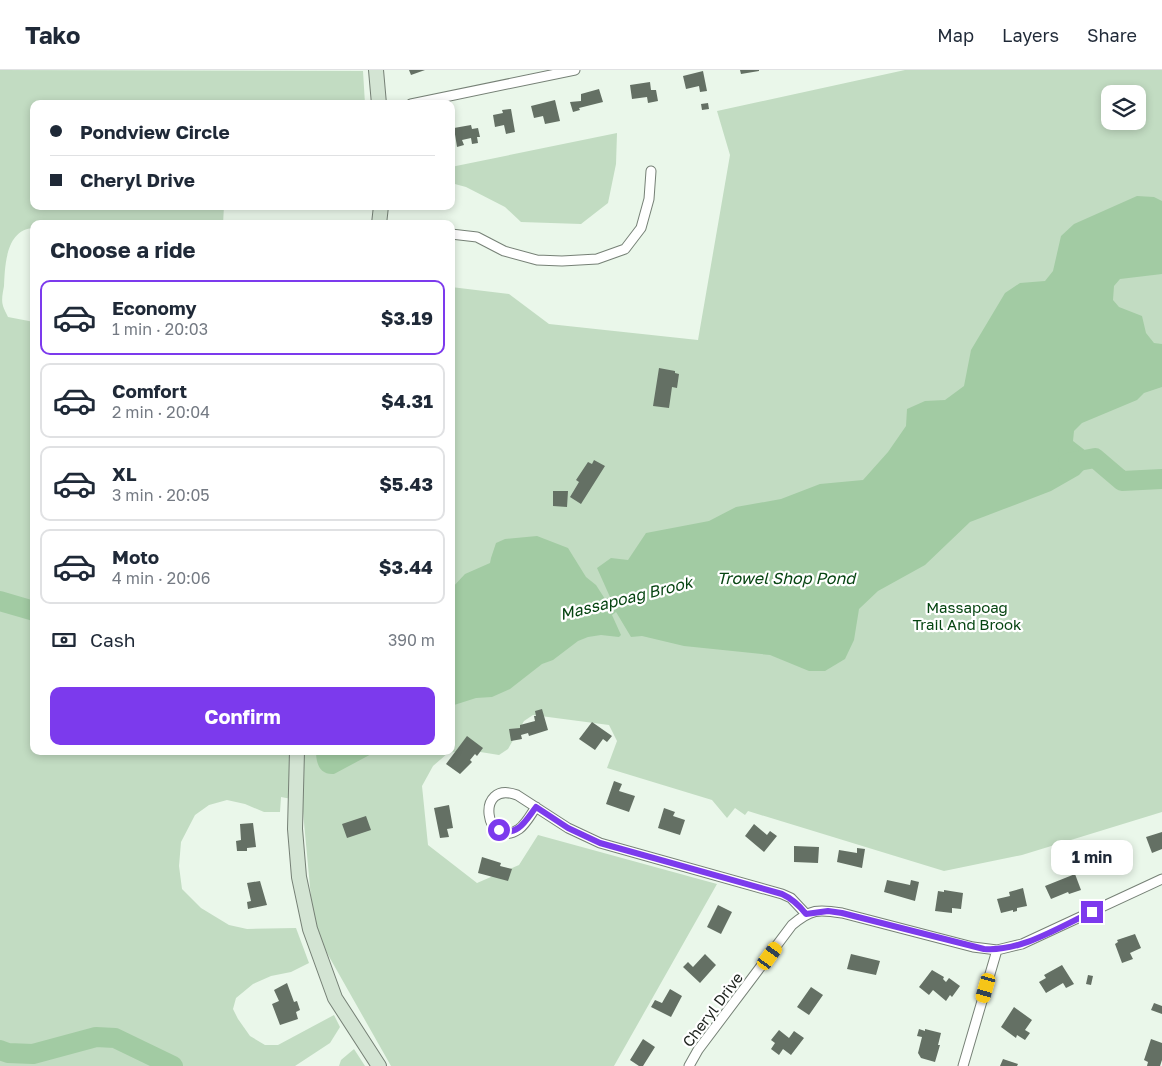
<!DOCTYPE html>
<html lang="en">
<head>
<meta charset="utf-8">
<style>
	body { margin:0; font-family:"Golos Text",sans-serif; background:#f2f2f3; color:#1f2937; height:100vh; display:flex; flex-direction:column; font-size:19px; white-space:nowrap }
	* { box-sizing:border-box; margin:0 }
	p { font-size:16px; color:#747a83 }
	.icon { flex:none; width:28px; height:28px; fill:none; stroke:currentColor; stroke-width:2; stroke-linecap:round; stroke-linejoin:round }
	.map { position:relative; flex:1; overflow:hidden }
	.sheet { position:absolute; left:30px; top:150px; width:425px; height:535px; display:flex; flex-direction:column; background:#fff; border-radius:10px; box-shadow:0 2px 8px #0003 }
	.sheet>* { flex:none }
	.hud { position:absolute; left:30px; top:30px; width:425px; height:110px; border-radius:10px; box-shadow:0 2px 8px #0003; display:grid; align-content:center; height:110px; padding:0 20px; background:#fff }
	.tools { position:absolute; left:1101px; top:15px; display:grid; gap:10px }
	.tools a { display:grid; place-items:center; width:45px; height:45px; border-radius:10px; background:#fff; box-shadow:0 2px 8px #0003; font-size:25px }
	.end { position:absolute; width:22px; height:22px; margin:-11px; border:6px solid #7c3aed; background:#fff; box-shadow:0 0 0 2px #fff }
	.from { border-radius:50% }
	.bubble { position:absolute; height:35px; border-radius:10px; background:#fff; box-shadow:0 2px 8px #0003; font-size:16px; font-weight:700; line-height:35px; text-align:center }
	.car { position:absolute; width:15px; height:30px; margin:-15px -8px; border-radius:6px; box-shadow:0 0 4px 1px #0007; background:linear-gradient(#f5c518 24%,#345 0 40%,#f5c518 0 76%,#345 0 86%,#f5c518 0) }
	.hud b { display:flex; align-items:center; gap:18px; height:48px; font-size:19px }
	.hud b+b { border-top:1px solid #e0e1e3 }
	.hud i { width:12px; height:12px; background:#1f2937 }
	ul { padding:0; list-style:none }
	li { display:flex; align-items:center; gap:15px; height:75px; margin:0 10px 8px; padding:0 10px; border:2px solid #e0e1e3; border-radius:10px }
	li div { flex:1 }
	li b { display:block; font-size:19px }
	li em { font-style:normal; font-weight:700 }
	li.active { border-color:#7c3aed }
	li>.icon { width:45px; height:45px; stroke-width:1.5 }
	h2 { padding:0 20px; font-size:22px; line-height:60px }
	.pay { display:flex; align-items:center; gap:12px; height:55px; padding:0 20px; font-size:19px }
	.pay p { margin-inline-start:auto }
	.primary-button { display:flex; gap:10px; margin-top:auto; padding:10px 20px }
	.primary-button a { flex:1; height:58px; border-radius:10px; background:#7c3aed; color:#fff; font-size:20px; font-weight:700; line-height:58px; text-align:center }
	header { display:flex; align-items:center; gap:30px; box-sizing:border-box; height:70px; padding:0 25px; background:#fff; border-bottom:1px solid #e0e1e3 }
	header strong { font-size:24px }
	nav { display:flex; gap:28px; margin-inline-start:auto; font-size:18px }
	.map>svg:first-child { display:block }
	.green { fill:#c2dcc2; fill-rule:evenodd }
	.water { fill:#a2cba3 }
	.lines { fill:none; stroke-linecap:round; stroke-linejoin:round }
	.river { stroke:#a2cba3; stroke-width:20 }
	.building { fill:#647064 }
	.street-casing { stroke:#768176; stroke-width:11 }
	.secondary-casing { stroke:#768176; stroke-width:16 }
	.street { stroke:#fff; stroke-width:9 }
	.secondary { stroke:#d3e4d3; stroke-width:14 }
	.route { stroke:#7c3aed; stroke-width:6 }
	.labels { text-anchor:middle; stroke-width:4.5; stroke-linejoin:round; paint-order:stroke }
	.park-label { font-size:15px; fill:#064511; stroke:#fff }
	.street-label { font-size:15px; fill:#202520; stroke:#fff }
	.water-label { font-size:16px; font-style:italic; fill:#074512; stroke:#fff }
</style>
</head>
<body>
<header>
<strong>Tako</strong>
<nav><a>Map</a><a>Layers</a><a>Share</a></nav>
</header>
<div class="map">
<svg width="1162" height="996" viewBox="0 0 1162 996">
	<rect width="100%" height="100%" fill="#eaf7ea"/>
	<path class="green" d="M 0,0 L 363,1 L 365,34 L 331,34 L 320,31 L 308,30 L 296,34 L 34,34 L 34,136 L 224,136 L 223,154 L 34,154 L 34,158 C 6,159 5,195 4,216 C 3,222 1,230 3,236 C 4,239 6,243 8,247 L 34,252 L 34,681 L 451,681 L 451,217 L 509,224 L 549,254 L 698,270 L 730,85 L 717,41 L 905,0 L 1162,0 L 1162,742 L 1022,785 L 944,801 L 748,741 L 745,745 L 735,738 L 727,748 L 712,730 L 607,698 L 617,671 L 609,655 L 533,645 L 524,651 L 508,679 L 499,685 L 468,680 L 448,683 L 433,696 L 422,716 L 428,775 L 477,813 L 519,795 L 538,765 L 717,814 L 614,996 L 391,996 L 314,860 L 302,731 L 281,727 L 280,742 L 264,742 L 245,734 L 227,730 L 209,735 L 195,745 L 181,772 L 179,796 L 182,819 L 201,838 L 229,855 L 247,859 L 296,858 L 309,893 L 291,902 L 271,906 L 253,914 L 236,928 L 233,939 L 238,949 L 250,966 L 265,975 L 278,975 L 334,945 L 340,957 L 330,973 L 295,996 L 0,996 ZM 1110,24 L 1138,24 L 1138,51 L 1110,51 Z
		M 617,63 L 616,94 L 608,133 L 581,154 L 521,152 L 505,137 L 466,117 L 451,113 L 451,97 Z
		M 354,979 L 365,996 L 339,996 L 341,990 Z"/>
	<path class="water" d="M 1137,126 L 1154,127 L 1162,131 L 1162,204 L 1120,209 L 1114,216 L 1113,230 L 1119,237 L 1142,246 L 1146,263 L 1154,273 L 1162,274 L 1162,317 L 1144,323 L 1137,330 L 1082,353 L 1074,361 L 1073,371 L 1095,388 L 1079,405 L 1051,421 L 970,452 L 925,495 L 878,521 L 859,539 L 854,570 L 845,589 L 825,601 L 809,601 L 770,585 L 684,576 L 642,566 L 631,567 L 616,542 L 612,545 L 621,565 L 619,567 L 601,565 L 588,567 L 578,571 L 553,590 L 542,594 L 510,619 L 492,627 L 476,628 L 451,636 L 451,519 L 465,504 L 490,493 L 491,488 L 496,473 L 505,469 L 537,466 L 568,478 L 586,507 L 596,515 L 605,529 L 610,527 L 597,498 L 611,488 L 628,490 L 646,463 L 709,451 L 736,437 L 781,429 L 820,414 L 863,410 L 888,382 L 906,356 L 907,339 L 925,331 L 945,330 L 964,316 L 971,280 L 1005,223 L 1020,213 L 1045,211 L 1053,201 L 1061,166 L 1074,154 Z
		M 316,681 L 377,681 L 334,704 C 320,705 316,694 316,681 Z"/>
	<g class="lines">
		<path class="river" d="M 1068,393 L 1095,388 L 1122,411 L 1162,409
			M 0,531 L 34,541
			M 0,980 L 8,983 L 33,984 L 96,967 L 115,968 L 173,996"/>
	</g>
	<path class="building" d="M 409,0 L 425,0 L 411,5 Z
		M 740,0 L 759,0 L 759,1 L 741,4 Z
		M 703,1 L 707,21 L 700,22 L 699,16 L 686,19 L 683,6 Z
		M 650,12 L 651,20 L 656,20 L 658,31 L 648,33 L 647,27 L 632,29 L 630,15 Z
		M 599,19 L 603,32 L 579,38 L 580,40 L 573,42 L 570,32 L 581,31 L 581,24 Z
		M 555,30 L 560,51 L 545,54 L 543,46 L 534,48 L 531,36 Z
		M 708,33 L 709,39 L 702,40 L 701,34 Z
		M 511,39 L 515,62 L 506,64 L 504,55 L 495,57 L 493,45 L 503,43 L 502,40 Z
		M 471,55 L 472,59 L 478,58 L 480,67 L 477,67 L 478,73 L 472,74 L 471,68 L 462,70 L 464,75 L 457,77 L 454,58 Z
		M 659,298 L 675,301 L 675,303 L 679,304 L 677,318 L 672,317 L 669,338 L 653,336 Z
		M 594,390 L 605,396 L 581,434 L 570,427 L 579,412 L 576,410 L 588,392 L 592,394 Z
		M 553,421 L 568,421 L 567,437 L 553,436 Z
		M 542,639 L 548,660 L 529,666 L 528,663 L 521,665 L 522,669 L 511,671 L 509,659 L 520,658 L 520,655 L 535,651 L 534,646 L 536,646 L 535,641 Z
		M 592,652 L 612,666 L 607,672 L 603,669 L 595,680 L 579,669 Z
		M 467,666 L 483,678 L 477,686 L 475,684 L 470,690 L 472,692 L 460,704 L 446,694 Z
		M 614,711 L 622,714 L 619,721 L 635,726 L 629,742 L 606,734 Z
		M 449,735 L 453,758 L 447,759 L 449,767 L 440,768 L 434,738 Z
		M 664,738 L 675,742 L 673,746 L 685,750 L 680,765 L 658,758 Z
		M 366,746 L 371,760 L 347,768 L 342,754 Z
		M 253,753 L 256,777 L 247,778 L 247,781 L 237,781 L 236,771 L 241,770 L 240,754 Z
		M 754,754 L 767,765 L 770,761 L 777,766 L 764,782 L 745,766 Z
		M 1162,762 L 1162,779 L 1152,783 L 1146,767 Z
		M 794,776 L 819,777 L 818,793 L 794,792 Z
		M 857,778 L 865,779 L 862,798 L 837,792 L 839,780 L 857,783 Z
		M 1125,780 L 1130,792 L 1120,796 L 1121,798 L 1104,805 L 1099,791 Z
		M 482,787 L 501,793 L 500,796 L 512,799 L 508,811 L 478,803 Z
		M 1075,804 L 1081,820 L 1069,824 L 1068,822 L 1051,829 L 1045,816 Z
		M 887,810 L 910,815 L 911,810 L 919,812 L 915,831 L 884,822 Z
		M 260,811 L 267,835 L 248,839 L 247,832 L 251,831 L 247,813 Z
		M 1023,818 L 1027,836 L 1017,838 L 1017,841 L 1013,842 L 1013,840 L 1001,843 L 997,829 L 1010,826 L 1009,822 Z
		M 944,820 L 963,823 L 961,839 L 952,838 L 952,843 L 935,841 L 938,821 L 944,822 Z
		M 718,835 L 732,842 L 721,864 L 707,857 Z
		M 1135,864 L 1141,878 L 1130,883 L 1133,889 L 1122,893 L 1115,874 L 1118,872 L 1117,870 Z
		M 705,884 L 716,895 L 700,913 L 683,897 L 688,892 L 693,897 Z
		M 851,884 L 880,891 L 876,905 L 847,899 Z
		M 1062,895 L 1074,914 L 1066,918 L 1063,913 L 1046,923 L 1039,912 L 1046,908 L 1044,905 Z
		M 932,900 L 944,907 L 943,909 L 946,912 L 949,908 L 960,916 L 952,927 L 950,925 L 946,931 L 933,920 L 929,925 L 919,917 Z
		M 1088,905 L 1093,906 L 1091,915 L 1086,914 Z
		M 287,913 L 294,932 L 297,931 L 300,940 L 296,942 L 298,949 L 280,955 L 272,934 L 279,931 L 274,920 Z
		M 811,917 L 823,925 L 809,945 L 797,937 Z
		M 670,919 L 682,926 L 671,947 L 651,937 L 655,930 L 662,933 Z
		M 1154,933 L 1162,936 L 1162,944 L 1151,940 Z
		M 1014,937 L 1032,950 L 1025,960 L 1030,963 L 1025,970 L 1017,965 L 1016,968 L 1001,957 Z
		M 919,959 L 925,961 L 925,959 L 941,963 L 938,975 L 940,975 L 935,992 L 921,988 L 918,983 L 922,967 L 917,966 Z
		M 779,960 L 789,968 L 794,961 L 804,968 L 791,985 L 783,979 L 779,985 L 771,979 L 775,973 L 771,970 Z
		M 643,969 L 655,977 L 643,996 L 639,996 L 630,990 Z
		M 1151,969 L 1162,973 L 1162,990 L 1160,996 L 1147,996 L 1148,992 L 1144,990 Z
		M 1003,989 L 1018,994 L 1017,996 L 1000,996 Z"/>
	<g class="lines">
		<defs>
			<path id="street" d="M 411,34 L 575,0
				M 451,164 L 477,167 L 504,181 L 537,190 L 562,191 L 597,189 L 625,179 L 641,158 L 649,129 L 651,101
				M 536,737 C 531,744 526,754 519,759 C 485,782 474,709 517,725 L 568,758 L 600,773 L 782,824 L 791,828 L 806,844
				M 689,996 L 698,980 L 792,855 C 811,839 818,839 842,843 L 973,877 L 997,880 L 1022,874 L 1162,809
				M 963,996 L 997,880"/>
			<path id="secondary" d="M 376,0 L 379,34
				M 379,154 L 381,136
				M 297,681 L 295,759 L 299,807 L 310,859 L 335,928 L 379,996"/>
		</defs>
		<use href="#street" class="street-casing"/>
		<use href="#secondary" class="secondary-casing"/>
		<use href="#street" class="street"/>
		<use href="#secondary" class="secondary"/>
	</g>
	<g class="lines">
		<path class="route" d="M 499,760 C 518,767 526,750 536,737 L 568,758 L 600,773 L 782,824 C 793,829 799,835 806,844 L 828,841 L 842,843 L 984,879 C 1021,882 1059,857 1092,842"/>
	</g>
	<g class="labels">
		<g class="park-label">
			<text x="967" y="543">Massapoag<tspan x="967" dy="17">Trail And Brook</tspan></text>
		</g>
		<g class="street-label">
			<text transform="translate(713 940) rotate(-53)" y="5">Cheryl Drive</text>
		</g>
		<g class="water-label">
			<text x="786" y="514">Trowel Shop Pond</text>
			<text transform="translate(626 528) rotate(-14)" y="6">Massapoag Brook</text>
		</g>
	</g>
</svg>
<div class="tools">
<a><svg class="icon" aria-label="layers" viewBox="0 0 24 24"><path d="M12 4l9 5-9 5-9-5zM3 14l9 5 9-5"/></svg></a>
</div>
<i class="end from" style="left:499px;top:760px"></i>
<i class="end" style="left:1092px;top:842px"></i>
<div class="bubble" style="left:1051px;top:770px;width:82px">1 min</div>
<i class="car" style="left:770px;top:886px;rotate:36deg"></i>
<i class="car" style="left:986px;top:918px;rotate:196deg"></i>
<div class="hud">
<b><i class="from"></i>Pondview Circle</b>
<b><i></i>Cheryl Drive</b>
</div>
<section class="sheet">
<h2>Choose a ride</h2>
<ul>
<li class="active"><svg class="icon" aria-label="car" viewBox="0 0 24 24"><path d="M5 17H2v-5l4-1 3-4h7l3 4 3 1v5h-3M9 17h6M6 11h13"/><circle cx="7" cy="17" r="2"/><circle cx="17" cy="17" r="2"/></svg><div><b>Economy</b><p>1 min · 20:03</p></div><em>$3.19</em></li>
<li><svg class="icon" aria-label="car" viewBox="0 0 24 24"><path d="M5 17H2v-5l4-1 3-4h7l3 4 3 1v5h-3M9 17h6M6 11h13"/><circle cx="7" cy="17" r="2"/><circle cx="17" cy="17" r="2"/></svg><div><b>Comfort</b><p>2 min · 20:04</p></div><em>$4.31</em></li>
<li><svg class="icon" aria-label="car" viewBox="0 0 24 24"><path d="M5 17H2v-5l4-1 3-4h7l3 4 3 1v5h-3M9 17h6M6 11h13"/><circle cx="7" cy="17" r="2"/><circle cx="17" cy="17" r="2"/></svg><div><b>XL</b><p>3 min · 20:05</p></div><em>$5.43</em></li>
<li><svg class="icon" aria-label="car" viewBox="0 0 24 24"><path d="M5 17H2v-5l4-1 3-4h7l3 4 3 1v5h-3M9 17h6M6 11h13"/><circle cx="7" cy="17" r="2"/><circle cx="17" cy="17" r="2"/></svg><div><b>Moto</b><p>4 min · 20:06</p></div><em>$3.44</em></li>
</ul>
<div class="pay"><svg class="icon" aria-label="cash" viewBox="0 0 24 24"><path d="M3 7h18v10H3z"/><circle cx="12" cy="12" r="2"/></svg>Cash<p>390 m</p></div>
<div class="primary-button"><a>Confirm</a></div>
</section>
</div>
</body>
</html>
